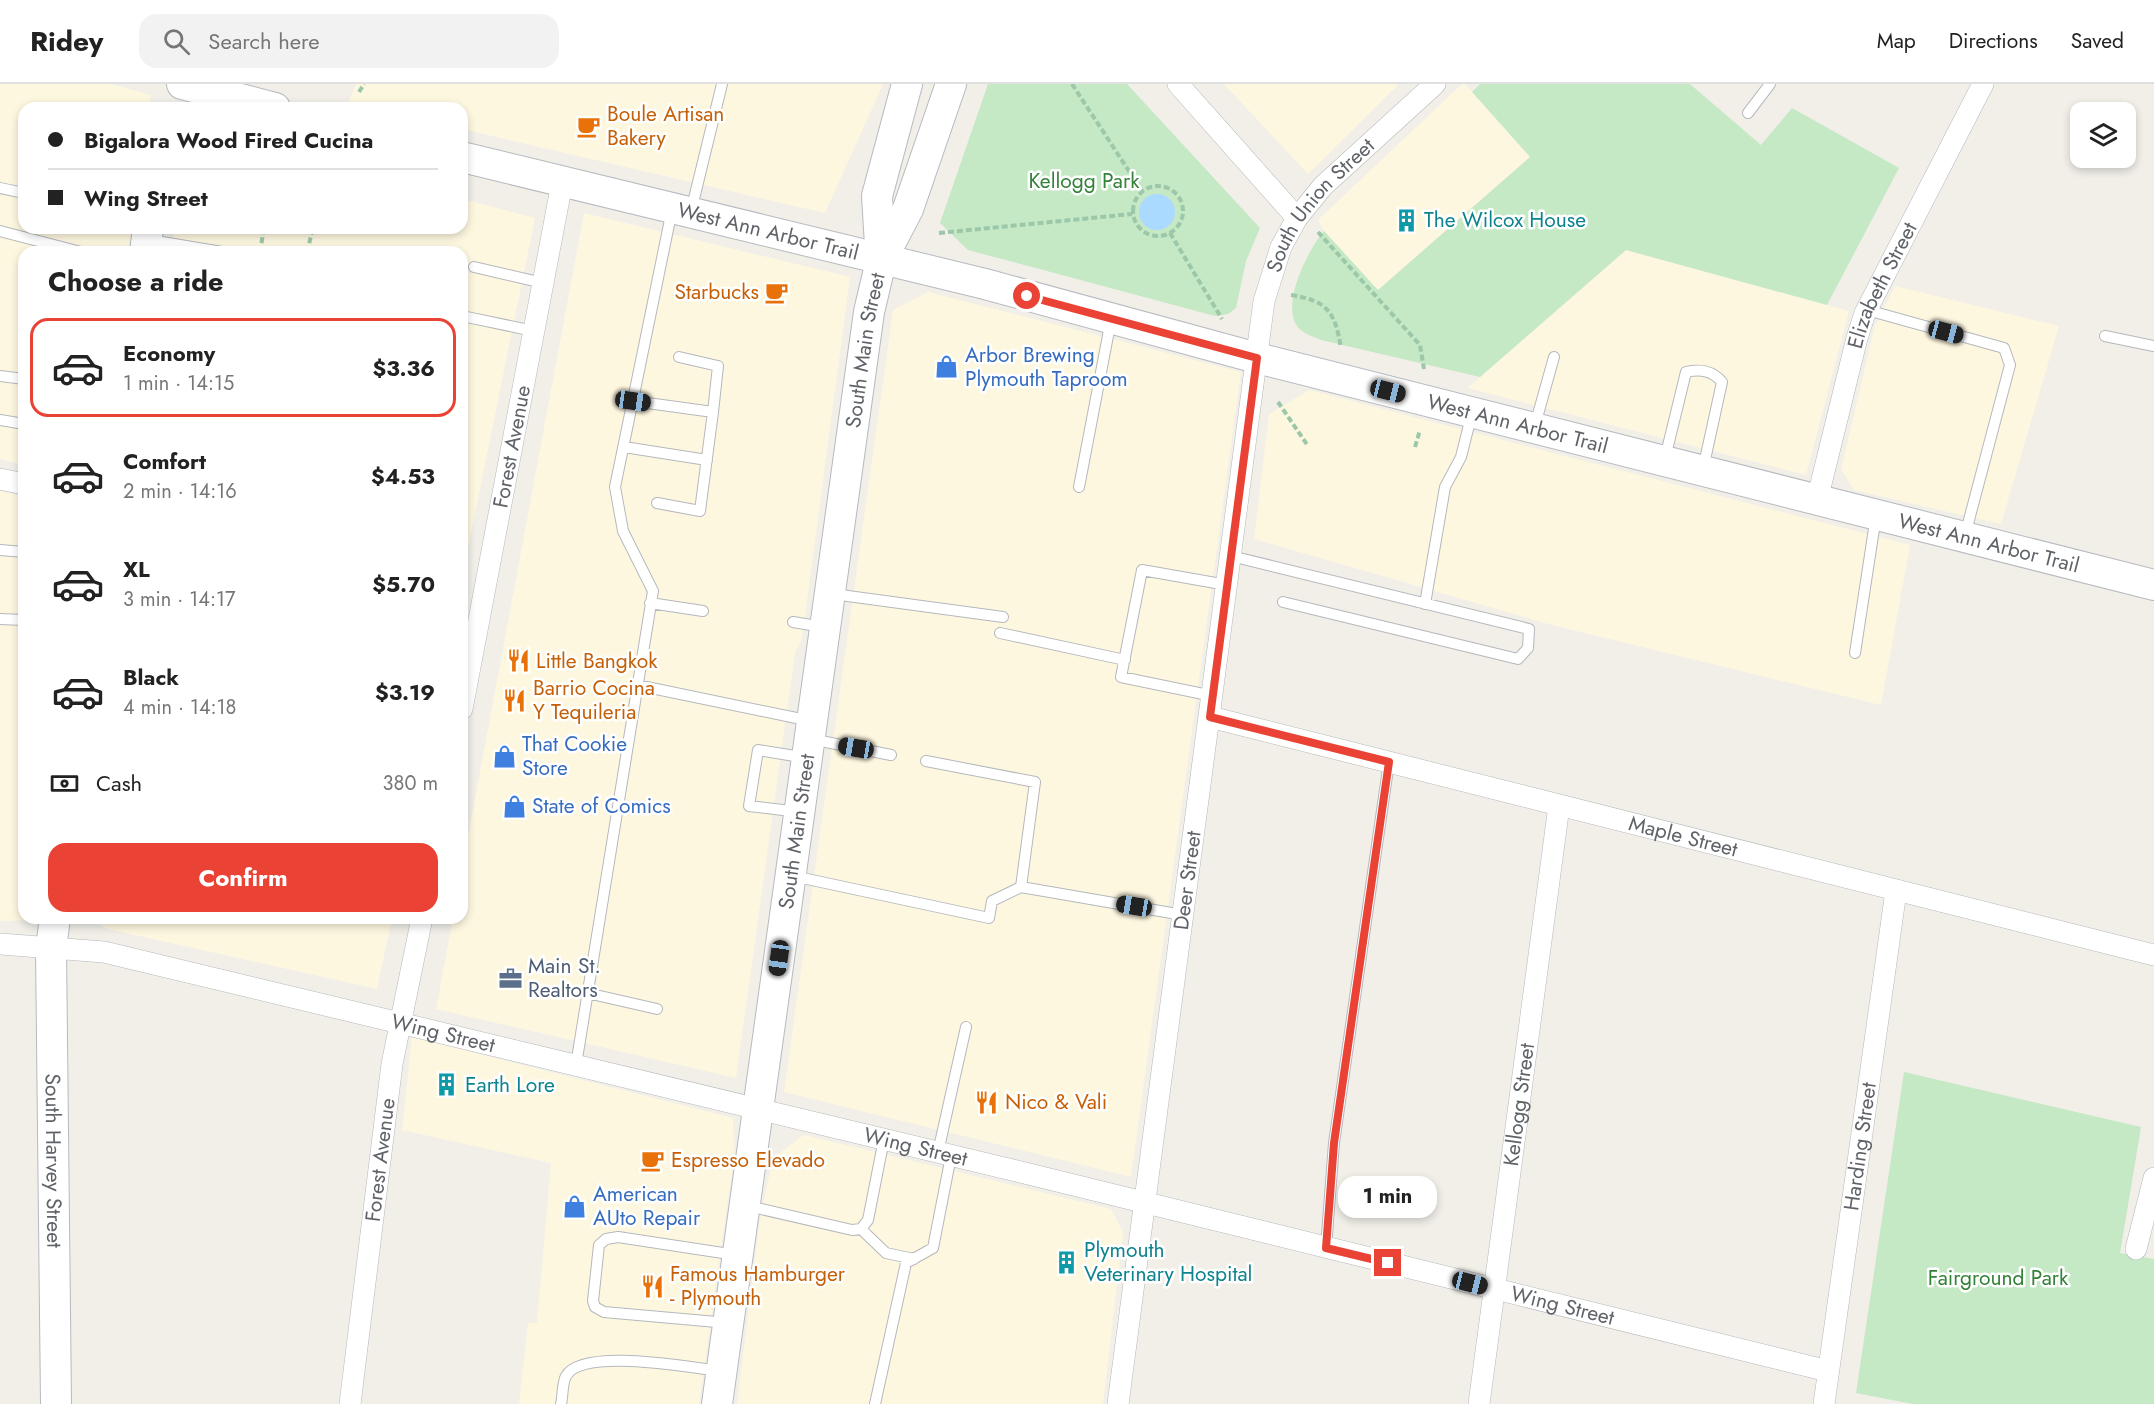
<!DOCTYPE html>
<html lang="en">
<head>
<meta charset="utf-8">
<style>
	body { margin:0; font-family:Jost,sans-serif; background:#f2f2f2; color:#222; height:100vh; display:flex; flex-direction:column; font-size:22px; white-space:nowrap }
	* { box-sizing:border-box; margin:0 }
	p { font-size:20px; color:#767676 }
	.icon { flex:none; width:33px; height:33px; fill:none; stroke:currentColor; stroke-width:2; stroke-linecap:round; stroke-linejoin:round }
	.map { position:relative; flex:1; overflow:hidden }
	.side { position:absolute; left:18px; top:162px; width:450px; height:678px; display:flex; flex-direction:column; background:#fff; border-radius:18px; box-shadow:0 3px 9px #0003 }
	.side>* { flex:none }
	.guide { position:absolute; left:18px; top:18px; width:450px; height:132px; border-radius:18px; box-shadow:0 3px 9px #0003; display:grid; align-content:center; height:132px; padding:0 30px; background:#fff }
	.tools { position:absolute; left:2070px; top:18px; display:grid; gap:12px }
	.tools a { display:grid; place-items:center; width:66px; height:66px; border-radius:12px; background:#fff; box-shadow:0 3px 9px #0003; font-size:30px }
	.end { position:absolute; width:27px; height:27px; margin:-14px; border:8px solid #ea4335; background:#fff; box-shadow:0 0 0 3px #fff }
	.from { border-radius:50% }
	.bubble { position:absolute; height:42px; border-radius:18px; background:#fff; box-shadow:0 3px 9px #0003; font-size:20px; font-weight:700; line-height:42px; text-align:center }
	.car { position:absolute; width:18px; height:36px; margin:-18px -9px; border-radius:8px; box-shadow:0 0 4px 2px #0007; background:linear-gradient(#222 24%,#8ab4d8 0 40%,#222 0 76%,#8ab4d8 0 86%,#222 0) }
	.guide b { display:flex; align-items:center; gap:21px; height:57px; font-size:22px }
	.guide b+b { border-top:2px solid #e0e0e0 }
	.guide i { width:15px; height:15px; background:#222 }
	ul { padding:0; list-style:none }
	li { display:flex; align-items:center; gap:18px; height:99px; margin:0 12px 9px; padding:0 18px; border:3px solid transparent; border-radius:18px }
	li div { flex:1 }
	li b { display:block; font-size:22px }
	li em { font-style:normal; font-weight:700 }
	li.selected { border-color:#ea4335 }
	li>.icon { width:54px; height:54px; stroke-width:1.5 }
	h2 { padding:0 30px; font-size:27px; line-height:72px }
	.pay { display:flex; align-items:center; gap:15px; height:66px; padding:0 30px; font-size:22px }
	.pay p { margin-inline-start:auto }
	.cta { display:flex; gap:12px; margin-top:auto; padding:12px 30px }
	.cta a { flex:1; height:69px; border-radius:18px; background:#ea4335; color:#fff; font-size:24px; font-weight:700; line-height:69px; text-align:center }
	header { display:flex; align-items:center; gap:36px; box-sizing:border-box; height:84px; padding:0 30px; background:#fff; border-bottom:2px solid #e0e0e0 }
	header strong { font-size:28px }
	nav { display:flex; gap:33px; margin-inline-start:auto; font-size:21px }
	.search { width:420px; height:54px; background:#f2f2f2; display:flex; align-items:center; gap:15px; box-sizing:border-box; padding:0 21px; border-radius:18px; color:#767676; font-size:22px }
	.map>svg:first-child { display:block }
	.commercial { fill:#fef7e0 }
	.green { fill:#c5e8c5 }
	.water { fill:#aadaff }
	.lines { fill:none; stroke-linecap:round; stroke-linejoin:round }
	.lane-casing { stroke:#b5b8bc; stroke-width:12 }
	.street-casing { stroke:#b5b8bc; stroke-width:22 }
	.secondary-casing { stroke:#b6babf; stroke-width:32 }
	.path { stroke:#9cc7a9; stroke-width:4; stroke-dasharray:6 3; stroke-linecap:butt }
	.lane { stroke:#fff; stroke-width:10 }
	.street { stroke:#fff; stroke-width:21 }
	.secondary { stroke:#fff; stroke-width:30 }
	.route { stroke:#ea4335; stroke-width:8 }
	.labels { text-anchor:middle; stroke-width:5; stroke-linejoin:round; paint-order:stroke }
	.food-label { font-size:21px; fill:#c56008; stroke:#fff; text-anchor:start }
	.park-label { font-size:21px; fill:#348238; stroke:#fff }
	.street-label { font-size:21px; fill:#5f6368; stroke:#fff }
	.culture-label { font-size:21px; fill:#0d838f; stroke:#fff; text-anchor:start }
	.shop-label { font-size:21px; fill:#366cbe; stroke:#fff; text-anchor:start }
	.service-label { font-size:21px; fill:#4e5e75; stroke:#fff; text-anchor:start }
</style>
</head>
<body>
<header>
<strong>Ridey</strong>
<div class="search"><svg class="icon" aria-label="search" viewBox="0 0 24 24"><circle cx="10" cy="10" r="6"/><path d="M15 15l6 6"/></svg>Search here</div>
<nav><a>Map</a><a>Directions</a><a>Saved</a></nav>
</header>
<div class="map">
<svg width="2154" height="1320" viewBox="0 0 2154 1320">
	<rect width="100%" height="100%" fill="#f1efe8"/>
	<path class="commercial" d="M 0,0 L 111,0 L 151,11 L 149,24 L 24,24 L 24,144 L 133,144 L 129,168 L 24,168 L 24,381 L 0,375 Z
		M 356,0 L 883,0 L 825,129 L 462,45 L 462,24 L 371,24 L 348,19 Z
		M 1224,0 L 1399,0 L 1308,90 Z
		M 1462,0 L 1465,0 L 1531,73 L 1378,206 L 1324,147 L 1318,136 Z
		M 462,115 L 535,134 L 462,493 L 462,168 L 171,168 L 175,144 L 462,144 Z
		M 584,129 L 850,193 L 802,554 L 795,569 L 736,994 L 436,925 L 453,834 L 462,834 L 462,785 Z
		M 1626,166 L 1849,227 L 1806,391 L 1468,304 Z
		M 1895,202 L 2059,242 L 2001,440 L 1854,406 L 1841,385 L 1875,242 Z
		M 928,208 L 1241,288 L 1131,1093 L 784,1008 L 893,226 Z
		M 1309,306 L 1910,461 L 1881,621 L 1552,541 L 1254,455 L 1269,330 Z
		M 0,407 L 24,413 L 24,834 L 39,836 L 0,837 Z
		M 97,834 L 392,834 L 377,905 L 104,844 Z
		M 412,953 L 733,1034 L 734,1073 L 699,1320 L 519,1320 L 528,1239 L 537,1239 L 551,1079 L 402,1046 Z
		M 804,1051 L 1111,1125 L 1123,1148 L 1103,1320 L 737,1320 L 760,1134 L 773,1074 Z"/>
	<path class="green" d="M 988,0 L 1127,0 L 1260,144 L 1246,177 L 1236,224 L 1228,230 L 1215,232 L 968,166 L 940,139 Z
		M 1480,0 L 1690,0 L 1761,61 L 1792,24 L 1899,84 L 1827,221 L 1626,166 L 1480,293 L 1321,256 C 1312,252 1303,250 1297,242 C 1281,219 1308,166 1324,147 L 1378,206 L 1530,73 L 1472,8 Z
		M 1904,988 L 2141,1043 L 2120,1169 L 2154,1175 L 2154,1320 L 1913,1320 L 1856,1309 Z"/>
	<path class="water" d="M1139 128a18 18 0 1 1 36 0a18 18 0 1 1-36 0Z"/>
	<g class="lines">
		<defs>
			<path id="lane" d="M 1748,29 L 1770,0
				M 0,104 L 24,109
				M 691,127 L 722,0
				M 0,147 L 81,168
				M 150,156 L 222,168
				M 474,183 L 543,199
				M 1867,226 L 2004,264 L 2010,281 L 1965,451
				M 462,232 L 534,247
				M 2105,252 L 2154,262
				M 679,273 L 718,282 L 713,328
				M 0,292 L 24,295
				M 633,317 L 713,328 L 700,427 L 657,419
				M 0,336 L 24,340
				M 1535,341 L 1554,273
				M 624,363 L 707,376
				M 1665,374 L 1686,288 C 1700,285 1712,286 1722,298 L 1703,385
				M 1079,403 L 1111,236
				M 0,466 L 24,468
				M 1231,472 L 1529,545 L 1528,564 L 1518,575 L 1283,518
				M 833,510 L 1003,533
				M 650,519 L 703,527
				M 1425,520 L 1445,403 L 1461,373 L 1472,329
				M 0,535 L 24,536
				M 793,538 L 823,543
				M 1000,549 L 1125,576
				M 1855,569 L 1876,432
				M 637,601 L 811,637
				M 1213,612 L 1121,593 L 1142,486 L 1227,501
				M 811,655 L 891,671
				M 926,677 L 1035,698 L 1021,803
				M 799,728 L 749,722 L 758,666 L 807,674
				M 793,792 L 989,834 L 992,817 L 1021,803 L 1183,831
				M 587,909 L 657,925
				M 576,981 L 653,507 L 623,447 L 615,403 L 672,126
				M 938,1068 L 966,943
				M 748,1122 L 852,1146 L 861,1145 L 868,1136 L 884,1055
				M 861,1145 L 886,1169 L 914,1175
				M 1326,1164 L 1334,1059 L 1389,678
				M 728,1239 L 604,1228 L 595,1223 L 593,1217 L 599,1161 L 606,1155 L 618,1153 L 736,1171
				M 561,1320 C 563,1312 562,1299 566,1292 C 583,1263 690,1284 721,1287
				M 875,1320 L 906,1179 L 933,1164 L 951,1072"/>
			<g id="street">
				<path d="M 1178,0 L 1297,134"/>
				<path d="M 0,395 L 24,400"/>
				<path id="s1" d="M 1817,416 L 1857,254 L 1865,229 L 1983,0"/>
				<path id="s2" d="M 462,625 L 562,99"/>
				<path id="s3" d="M 1210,633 L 2154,871"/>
				<path id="s4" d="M 0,860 L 104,868 L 1033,1091 L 1828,1287"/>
				<path d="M 2136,1165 L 2154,1094"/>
				<path id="s5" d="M 350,1320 L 392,980 L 422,834"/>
				<path id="s6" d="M 1118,1320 L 1264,217 L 1281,163 L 1297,134 L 1323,102 L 1435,0"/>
				<path id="s7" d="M 1479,1320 L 1559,722"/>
				<path id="s8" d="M 1824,1320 L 1896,807"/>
			</g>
			<g id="secondary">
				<path d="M 182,0 L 275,24"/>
				<path id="s9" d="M 462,73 L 985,200 L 1257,274 L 2154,501"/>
				<path d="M 145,168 L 148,144"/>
				<path d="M 881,177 L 877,112 L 907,0"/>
				<path id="s10" d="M 55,834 L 51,864 L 56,1320"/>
				<path id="s11" d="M 717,1320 L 869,228 L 881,177 L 908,125 L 951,0"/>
			</g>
		</defs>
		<use href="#lane" class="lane-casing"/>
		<use href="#street" class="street-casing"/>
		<use href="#secondary" class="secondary-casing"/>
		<path class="path" d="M 1072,0 L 1142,107
			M 359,8 L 364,0
			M1133 127a25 25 0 1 1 50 0a25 25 0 1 1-50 0Z
			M 1318,148 L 1420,261 L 1424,285
			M 939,149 L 1132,130
			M 1170,149 L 1222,235
			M 260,168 L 264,144
			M 307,168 L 312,148
			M 1291,211 C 1328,217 1335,228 1341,264
			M 1278,318 L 1308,362
			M 1415,363 L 1420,346"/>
		<use href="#lane" class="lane"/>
		<use href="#street" class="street"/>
		<use href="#secondary" class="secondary"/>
	</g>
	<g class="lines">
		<path class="route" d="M 1027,212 L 1257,274 L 1210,633 L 1389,678 L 1334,1059 L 1326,1164 L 1388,1179"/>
	</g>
	<defs>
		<symbol id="cafe-bare" viewBox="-9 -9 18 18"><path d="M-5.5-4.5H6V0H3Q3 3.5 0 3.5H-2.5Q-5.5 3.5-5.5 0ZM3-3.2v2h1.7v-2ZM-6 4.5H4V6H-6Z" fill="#e8710a" stroke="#fff" stroke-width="2.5" paint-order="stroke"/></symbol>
		<symbol id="building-bare" viewBox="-9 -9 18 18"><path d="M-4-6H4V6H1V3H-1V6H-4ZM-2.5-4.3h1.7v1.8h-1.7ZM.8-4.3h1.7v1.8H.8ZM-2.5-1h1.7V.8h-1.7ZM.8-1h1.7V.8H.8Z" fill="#0f9aa8" stroke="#fff" stroke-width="2.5" paint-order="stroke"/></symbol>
		<symbol id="shop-bare" viewBox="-9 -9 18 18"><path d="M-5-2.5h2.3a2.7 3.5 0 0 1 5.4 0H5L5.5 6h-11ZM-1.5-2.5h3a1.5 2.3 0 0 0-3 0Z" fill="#3f7fe0" stroke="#fff" stroke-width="2.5" paint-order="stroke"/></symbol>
		<symbol id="restaurant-bare" viewBox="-9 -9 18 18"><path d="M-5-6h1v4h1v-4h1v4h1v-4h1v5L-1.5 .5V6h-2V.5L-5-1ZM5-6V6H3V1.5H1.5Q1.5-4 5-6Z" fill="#e8710a" stroke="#fff" stroke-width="2.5" paint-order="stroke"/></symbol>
		<symbol id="office-bare" viewBox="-9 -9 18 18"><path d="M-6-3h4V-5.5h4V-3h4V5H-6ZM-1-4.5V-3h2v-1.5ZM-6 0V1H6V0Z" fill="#5c6f8a" stroke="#fff" stroke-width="2.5" paint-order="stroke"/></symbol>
	</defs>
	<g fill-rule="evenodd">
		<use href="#cafe-bare" x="572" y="26" width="33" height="33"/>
		<use href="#building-bare" x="1390" y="120" width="33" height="33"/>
		<use href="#cafe-bare" x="760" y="192" width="33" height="33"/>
		<use href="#shop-bare" x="930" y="266" width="33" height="33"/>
		<use href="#restaurant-bare" x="502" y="560" width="33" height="33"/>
		<use href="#restaurant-bare" x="498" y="600" width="33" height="33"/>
		<use href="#shop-bare" x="488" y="656" width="33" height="33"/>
		<use href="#shop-bare" x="498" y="706" width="33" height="33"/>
		<use href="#office-bare" x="494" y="878" width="33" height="33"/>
		<use href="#building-bare" x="430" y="984" width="33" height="33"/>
		<use href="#restaurant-bare" x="970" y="1002" width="33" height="33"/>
		<use href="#cafe-bare" x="636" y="1060" width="33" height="33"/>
		<use href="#shop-bare" x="558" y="1106" width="33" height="33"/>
		<use href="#building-bare" x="1050" y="1162" width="33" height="33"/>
		<use href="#restaurant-bare" x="636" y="1186" width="33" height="33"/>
	</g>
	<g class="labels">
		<g class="food-label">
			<text x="607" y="37">Boule Artisan<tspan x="607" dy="24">Bakery</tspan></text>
			<text x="759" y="215" text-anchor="end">Starbucks</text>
			<text x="536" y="584">Little Bangkok</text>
			<text x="533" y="611">Barrio Cocina<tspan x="533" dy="24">Y Tequileria</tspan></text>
			<text x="1005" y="1025">Nico &amp; Vali</text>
			<text x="671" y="1083">Espresso Elevado</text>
			<text x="670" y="1197">Famous Hamburger<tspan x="670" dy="24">- Plymouth</tspan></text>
		</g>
		<g class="park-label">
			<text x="1084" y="104">Kellogg Park</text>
			<text x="1998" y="1201">Fairground Park</text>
		</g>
		<g class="street-label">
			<text dy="7" stroke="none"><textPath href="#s6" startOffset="1226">South Union Street</textPath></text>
			<text dy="7" stroke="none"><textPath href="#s9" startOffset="315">West Ann Arbor Trail</textPath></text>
			<text dy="7" stroke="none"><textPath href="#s1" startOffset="225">Elizabeth Street</textPath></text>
			<text dy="7" stroke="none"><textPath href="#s11" startOffset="1064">South Main Street</textPath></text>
			<text dy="7" stroke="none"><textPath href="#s9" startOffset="1089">West Ann Arbor Trail</textPath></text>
			<text dy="7" stroke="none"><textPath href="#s2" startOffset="267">Forest Avenue</textPath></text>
			<text dy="7" stroke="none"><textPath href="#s9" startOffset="1575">West Ann Arbor Trail</textPath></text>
			<text dy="7" stroke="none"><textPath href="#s11" startOffset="578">South Main Street</textPath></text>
			<text dy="7" stroke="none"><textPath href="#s3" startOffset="488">Maple Street</textPath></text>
			<text dy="7" stroke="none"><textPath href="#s6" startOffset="528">Deer Street</textPath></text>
			<text dy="7" stroke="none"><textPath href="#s4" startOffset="453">Wing Street</textPath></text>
			<text dy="7" stroke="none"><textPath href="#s7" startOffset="302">Kellogg Street</textPath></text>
			<text dy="7" stroke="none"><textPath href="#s4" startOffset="939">Wing Street</textPath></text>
			<text dy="7" stroke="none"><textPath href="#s8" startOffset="260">Harding Street</textPath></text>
			<text dy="7" stroke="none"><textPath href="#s5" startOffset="246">Forest Avenue</textPath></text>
			<text dy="7" stroke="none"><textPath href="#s10" startOffset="243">South Harvey Street</textPath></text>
			<text dy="7" stroke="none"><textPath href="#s4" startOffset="1605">Wing Street</textPath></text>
		</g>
		<g class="culture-label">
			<text x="1424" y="143">The Wilcox House</text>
			<text x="465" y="1008">Earth Lore</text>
			<text x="1084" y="1173">Plymouth<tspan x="1084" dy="24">Veterinary Hospital</tspan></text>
		</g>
		<g class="shop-label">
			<text x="965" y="278">Arbor Brewing<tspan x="965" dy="24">Plymouth Taproom</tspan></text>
			<text x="522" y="667">That Cookie<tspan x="522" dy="24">Store</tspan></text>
			<text x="532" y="729">State of Comics</text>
			<text x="593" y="1117">American<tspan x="593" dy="24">AUto Repair</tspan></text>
		</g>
		<g class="service-label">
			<text x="528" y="889">Main St.<tspan x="528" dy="24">Realtors</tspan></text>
		</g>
	</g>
</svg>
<div class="tools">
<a><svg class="icon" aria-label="layers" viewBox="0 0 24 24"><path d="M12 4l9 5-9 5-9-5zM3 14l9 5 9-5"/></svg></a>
</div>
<i class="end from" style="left:1027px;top:212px"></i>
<i class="end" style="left:1388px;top:1179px"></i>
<div class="bubble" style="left:1338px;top:1092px;width:99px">1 min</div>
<i class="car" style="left:1946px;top:248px;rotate:105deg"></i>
<i class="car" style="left:1388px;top:307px;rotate:104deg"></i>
<i class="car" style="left:633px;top:317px;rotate:98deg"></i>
<i class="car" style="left:856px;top:664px;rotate:280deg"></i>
<i class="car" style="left:1134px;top:822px;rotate:279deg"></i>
<i class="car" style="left:779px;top:874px;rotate:188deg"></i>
<i class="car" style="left:1470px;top:1199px;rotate:104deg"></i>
<div class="guide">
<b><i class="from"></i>Bigalora Wood Fired Cucina</b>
<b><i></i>Wing Street</b>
</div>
<section class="side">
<h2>Choose a ride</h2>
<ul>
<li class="selected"><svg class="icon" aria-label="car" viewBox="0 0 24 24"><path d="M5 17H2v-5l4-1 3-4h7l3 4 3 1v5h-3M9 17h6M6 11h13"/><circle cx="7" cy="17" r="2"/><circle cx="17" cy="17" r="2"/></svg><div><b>Economy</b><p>1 min · 14:15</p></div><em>$3.36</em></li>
<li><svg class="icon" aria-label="car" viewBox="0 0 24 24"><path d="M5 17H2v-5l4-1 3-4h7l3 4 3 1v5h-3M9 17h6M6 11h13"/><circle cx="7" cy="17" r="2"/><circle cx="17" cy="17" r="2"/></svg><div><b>Comfort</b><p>2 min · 14:16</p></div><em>$4.53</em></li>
<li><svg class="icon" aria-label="car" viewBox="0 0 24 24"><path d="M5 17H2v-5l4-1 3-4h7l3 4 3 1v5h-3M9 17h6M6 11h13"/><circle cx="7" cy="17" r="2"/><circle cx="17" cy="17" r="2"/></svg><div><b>XL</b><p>3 min · 14:17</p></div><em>$5.70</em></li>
<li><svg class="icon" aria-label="car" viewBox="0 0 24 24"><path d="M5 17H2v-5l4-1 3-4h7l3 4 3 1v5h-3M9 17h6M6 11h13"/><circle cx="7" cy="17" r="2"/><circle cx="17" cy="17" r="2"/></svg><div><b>Black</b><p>4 min · 14:18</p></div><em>$3.19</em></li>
</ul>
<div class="pay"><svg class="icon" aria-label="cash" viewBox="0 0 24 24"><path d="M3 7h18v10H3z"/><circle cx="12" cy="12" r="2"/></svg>Cash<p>380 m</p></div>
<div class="cta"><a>Confirm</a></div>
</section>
</div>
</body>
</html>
